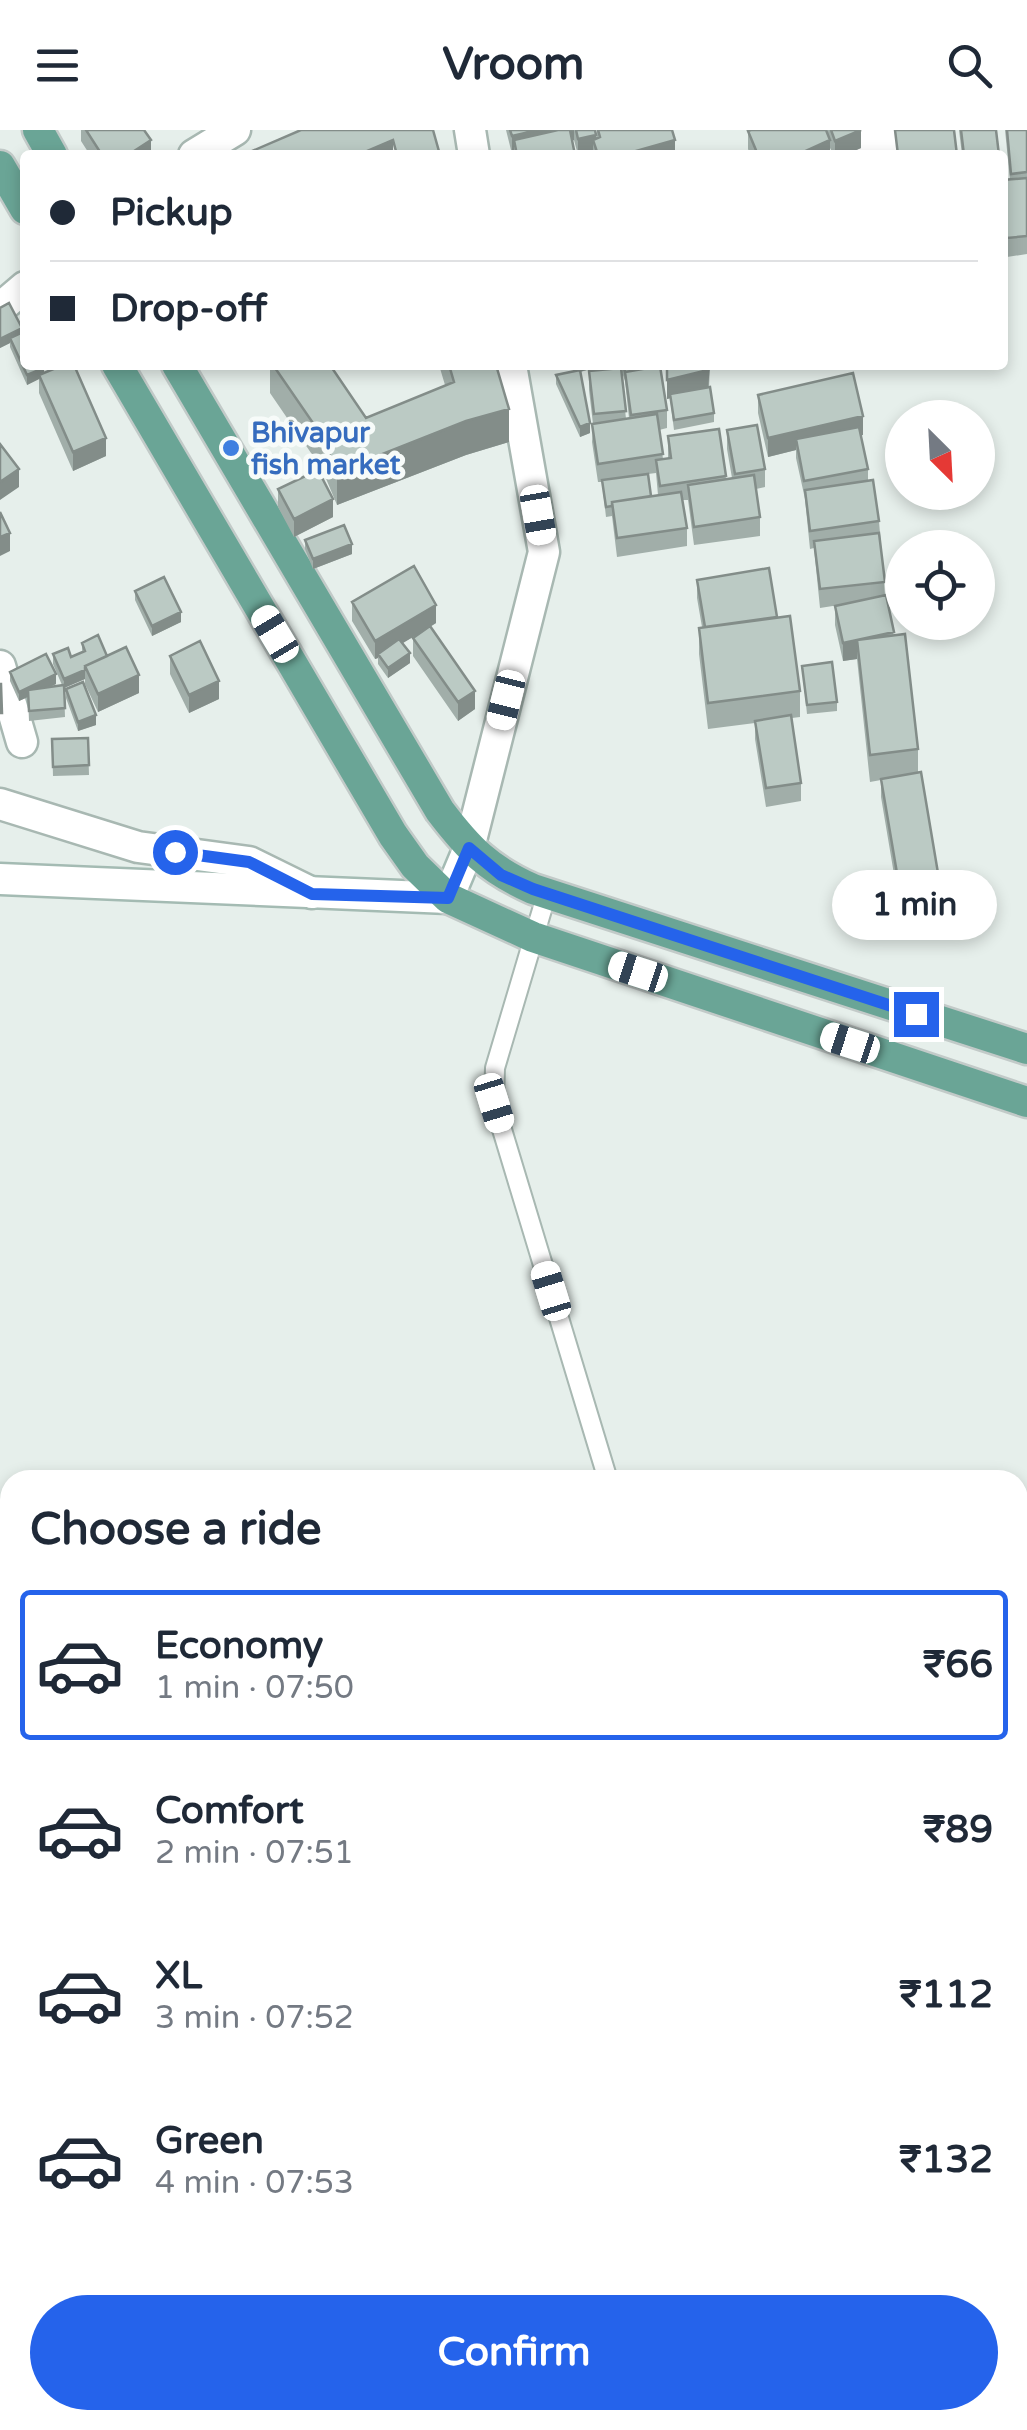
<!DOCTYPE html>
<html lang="en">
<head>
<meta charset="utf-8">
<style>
	body { margin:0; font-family:"Varela Round",sans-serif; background:#f6f6f7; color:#1f2937; height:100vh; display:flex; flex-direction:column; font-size:38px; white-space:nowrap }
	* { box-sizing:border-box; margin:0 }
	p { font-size:32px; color:#747a83 }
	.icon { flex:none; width:55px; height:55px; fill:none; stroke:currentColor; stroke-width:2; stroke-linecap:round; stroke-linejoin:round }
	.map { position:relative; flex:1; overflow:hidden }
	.details { position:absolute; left:0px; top:1340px; width:1028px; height:960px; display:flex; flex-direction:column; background:#fff; border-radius:30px 30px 0 0; box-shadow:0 5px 15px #0003 }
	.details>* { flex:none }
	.banner { position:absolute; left:20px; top:20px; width:988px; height:220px; border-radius:10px; box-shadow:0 5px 15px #0003; display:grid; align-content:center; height:220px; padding:0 30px; background:#fff }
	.needle { width:65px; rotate:156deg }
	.fabs { position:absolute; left:885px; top:270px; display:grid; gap:20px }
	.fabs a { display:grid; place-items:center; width:110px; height:110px; border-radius:50%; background:#fff; box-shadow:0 5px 15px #0003; font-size:50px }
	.end { position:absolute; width:45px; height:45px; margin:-22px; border:12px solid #2563eb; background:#fff; box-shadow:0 0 0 5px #fff }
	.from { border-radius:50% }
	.bubble { position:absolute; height:70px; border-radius:35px; background:#fff; box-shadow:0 5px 15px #0003; font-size:32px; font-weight:700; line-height:70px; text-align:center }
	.car { position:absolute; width:30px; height:60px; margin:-30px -15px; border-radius:12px; box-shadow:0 0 8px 2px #0007; background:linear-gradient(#fff 24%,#345 0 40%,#fff 0 76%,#345 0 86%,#fff 0) }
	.banner b { display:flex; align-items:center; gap:35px; height:95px; font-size:38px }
	.banner b+b { border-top:2px solid #e0e1e3 }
	.banner i { width:25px; height:25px; background:#1f2937 }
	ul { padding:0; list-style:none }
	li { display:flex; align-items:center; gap:30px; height:150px; margin:0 20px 15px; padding:0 10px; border:5px solid transparent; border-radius:10px }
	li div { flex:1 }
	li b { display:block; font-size:38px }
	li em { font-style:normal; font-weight:700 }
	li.current { border-color:#2563eb }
	li>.icon { width:90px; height:90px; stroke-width:1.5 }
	h2 { padding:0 30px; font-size:45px; line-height:120px }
	.button { display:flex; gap:20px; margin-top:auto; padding:20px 30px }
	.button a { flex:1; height:115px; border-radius:60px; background:#2563eb; color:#fff; font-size:40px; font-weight:700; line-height:115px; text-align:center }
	header { display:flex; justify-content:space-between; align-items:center; height:130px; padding:0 30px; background:#fff; font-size:45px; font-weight:700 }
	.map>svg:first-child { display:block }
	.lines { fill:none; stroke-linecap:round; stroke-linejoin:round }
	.lane-casing { stroke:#a8b8b2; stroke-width:22 }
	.street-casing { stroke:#a8b8b2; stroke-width:35 }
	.secondary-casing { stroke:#a4bbb3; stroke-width:35 }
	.primary-casing { stroke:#c2cac8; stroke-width:35 }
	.lane { stroke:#fff; stroke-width:18 }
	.street { stroke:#fff; stroke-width:30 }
	.secondary { stroke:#fff; stroke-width:30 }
	.primary { stroke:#6aa596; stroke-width:30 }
	.rail-casing { stroke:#5f7d75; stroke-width:11 }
	.rail { stroke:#f7fbf9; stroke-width:8; stroke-dasharray:22; stroke-linecap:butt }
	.wall { fill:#a1aea9; fill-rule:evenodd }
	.shaded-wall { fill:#838d89 }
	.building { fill:#bbcac4; stroke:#838d89; stroke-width:2.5 }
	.route { stroke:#2563eb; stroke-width:12 }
	.shop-dot { fill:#3f7fe0; stroke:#f7fbf9; stroke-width:4 }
	.labels { text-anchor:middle; stroke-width:10; stroke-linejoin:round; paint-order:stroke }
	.shop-label { font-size:28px; font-weight:bold; fill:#366cbe; stroke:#f7fbf9; text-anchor:start }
</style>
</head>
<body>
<header><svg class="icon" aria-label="menu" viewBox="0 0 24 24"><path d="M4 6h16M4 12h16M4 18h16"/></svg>Vroom<svg class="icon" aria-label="search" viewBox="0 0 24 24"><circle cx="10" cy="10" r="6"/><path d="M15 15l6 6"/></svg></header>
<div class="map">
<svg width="1027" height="2300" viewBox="0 0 1027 2300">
	<rect width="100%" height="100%" fill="#e6efeb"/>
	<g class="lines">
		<defs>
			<path id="lane" d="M 547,763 L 495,938 L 494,973 L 608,1350"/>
			<path id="street" d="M 470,0 L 474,25
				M 866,11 L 924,0
				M 194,25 L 235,0
				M 0,178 L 25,157
				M 0,536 L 22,612
				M 0,674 L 138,717 L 249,732 L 312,763
				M 469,718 L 544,422 L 511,235
				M 0,1668 L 10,1679
				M 0,2180 L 10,2186
				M 112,2290 L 119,2300
				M 503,2290 L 513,2300"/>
			<path id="secondary" d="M 0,749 L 448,768 L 469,718"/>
			<path id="primary" d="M 38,0 L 52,25
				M 0,36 L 25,79
				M 117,235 L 393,705 L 415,736 L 448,768 L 533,807 L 1027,972
				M 177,235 L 440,681 C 469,719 488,739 533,759 L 1027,919"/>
		</defs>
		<use href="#lane" class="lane-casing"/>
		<use href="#street" class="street-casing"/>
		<use href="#secondary" class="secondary-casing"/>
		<use href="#primary" class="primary-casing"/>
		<use href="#lane" class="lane"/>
		<use href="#street" class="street"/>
		<use href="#secondary" class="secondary"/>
		<use href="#primary" class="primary"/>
		<defs>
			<path id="rail" d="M 0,1916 L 10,1933
				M 0,1944 L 10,1961
				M 201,2290 L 206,2300"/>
		</defs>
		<use href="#rail" class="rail-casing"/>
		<use href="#rail" class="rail"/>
	</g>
	<path class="wall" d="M 81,0 L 144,0 L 151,25 L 90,25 L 81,11 Z
		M 506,0 L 595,0 L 596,9 L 597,0 L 672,0 L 675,25 L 593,25 L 593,24 L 578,25 L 574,10 L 572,11 L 575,25 L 514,25 L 512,24 Z
		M 751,0 L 861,0 L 861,18 L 845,25 L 834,25 L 830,18 L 830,25 L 750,25 L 748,19 L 748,1 Z
		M 959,0 L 996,0 L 999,25 L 962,25 Z
		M 1005,0 L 1027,0 L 1027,124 L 1007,127 L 1002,89 L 1002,50 L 1010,50 Z
		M 0,178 L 22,203 L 44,243 L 49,241 L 46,235 L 74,235 L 106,326 L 73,341 L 39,263 L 39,249 L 27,255 L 10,217 L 10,213 L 0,218 Z
		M 270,235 L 330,235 L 366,288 L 445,255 L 439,235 L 496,235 L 509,312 L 466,325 L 337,375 L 322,339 L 270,263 Z
		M 573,235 L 606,235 L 580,242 L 590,303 L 580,307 L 556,254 L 556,245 L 574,241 Z
		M 619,235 L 654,235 L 667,280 L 667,298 L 659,300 L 663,329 L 668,329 L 668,306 L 719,299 L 726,349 L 732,348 L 727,319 L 727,300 L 765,339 L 765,357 L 756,359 L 760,387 L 760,406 L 694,415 L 688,370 L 682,370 L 687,398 L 687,416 L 617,427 L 612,386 L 606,387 L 602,352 L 598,352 L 592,312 L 593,294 L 589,260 L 589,241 L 620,238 ZM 621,239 L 625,251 L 629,288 L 626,289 ZM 656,343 L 658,365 L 651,366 L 648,344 Z
		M 667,235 L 710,235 L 709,258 L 714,283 L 714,292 L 674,300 L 670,268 L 667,269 Z
		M 758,265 L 863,305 L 861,305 L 868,339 L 868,351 L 879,391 L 885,465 L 918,619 L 918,642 L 939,749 L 939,767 L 899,774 L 881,667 L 881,650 L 870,652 L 857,529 L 843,531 L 835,495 L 835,476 L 839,475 L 820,478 L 814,418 L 810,419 L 805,369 L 796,328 L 796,320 L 768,327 L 758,283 Z
		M 278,359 L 333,387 L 294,407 L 278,377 Z
		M 305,410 L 352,424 L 313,439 L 305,419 Z
		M 697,450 L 777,488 L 800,561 L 800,587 L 792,588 L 801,653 L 801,671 L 766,677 L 755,609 L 755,593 L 708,599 L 699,524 L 699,498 L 702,497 L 697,468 Z
		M 135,461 L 181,492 L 152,506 L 135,470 Z
		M 352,472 L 436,493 L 430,497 L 475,579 L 458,591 L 413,526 L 413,508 L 420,503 L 402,513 L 410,533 L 388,548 L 378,534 L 378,528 L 375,529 L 352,491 Z
		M 82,513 L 107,526 L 139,563 L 98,582 L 85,554 L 85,549 L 64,558 L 65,587 L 29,591 L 28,567 L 19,571 L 10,551 L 10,542 L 56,554 L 48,558 L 62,555 L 53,534 L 53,524 L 71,527 L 82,522 Z
		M 170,526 L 219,569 L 189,583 L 170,544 Z
		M 802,536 L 837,572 L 837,581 L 807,584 Z
		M 66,559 L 96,595 L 78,601 L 66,568 Z
		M 88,608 L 89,645 L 53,646 L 52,609 Z"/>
	<path class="shaded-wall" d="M 538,0 L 574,0 L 574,10 L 517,23 L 514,10 L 514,24 L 512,24 L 512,6 Z
		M 861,0 L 861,18 L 845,25 L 835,25 L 835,11 Z
		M 596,5 L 596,19 L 593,10 L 593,24 L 578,25 L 578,9 Z
		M 151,10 L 151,25 L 128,25 Z
		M 393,10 L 393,25 L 358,25 Z
		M 675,10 L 675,25 L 622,25 Z
		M 830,10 L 830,25 L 797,25 Z
		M 22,198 L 22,207 L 10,208 L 10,213 L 0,218 L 0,209 Z
		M 575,235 L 606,235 L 575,243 Z
		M 710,235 L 708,259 L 667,269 L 667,250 Z
		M 44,238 L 44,247 L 39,245 L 39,249 L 27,255 L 27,245 Z
		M 509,279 L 509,312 L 466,325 L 337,375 L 337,342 L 466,291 Z
		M 863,286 L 863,305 L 798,320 L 796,309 L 796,320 L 768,327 L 768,308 Z
		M 590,293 L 590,303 L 580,307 L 580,297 Z
		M 106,308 L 106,326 L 73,341 L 73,322 Z
		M 19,339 L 19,357 L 0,370 L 0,352 Z
		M 333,369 L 333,387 L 294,407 L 294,389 Z
		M 10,403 L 10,421 L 0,426 L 0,407 Z
		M 352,414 L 352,424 L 313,439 L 313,429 Z
		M 436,475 L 436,493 L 380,527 L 378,524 L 378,528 L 375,529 L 375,511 Z
		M 181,482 L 181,492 L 152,506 L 152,496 Z
		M 857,510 L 857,529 L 843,531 L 843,513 Z
		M 410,523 L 410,533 L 388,548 L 388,538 Z
		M 85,540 L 85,549 L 64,558 L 64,549 Z
		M 56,544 L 56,554 L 19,571 L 19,562 Z
		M 139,545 L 139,563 L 98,582 L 98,564 Z
		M 219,551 L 219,569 L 189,583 L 189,565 Z
		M 475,561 L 475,579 L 458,591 L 458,572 Z
		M 96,585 L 96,595 L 78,601 L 78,592 Z"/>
	<path class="building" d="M 86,0 L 144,0 L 151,10 L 128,25 L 102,25 Z
		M 301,0 L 433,0 L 440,25 L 397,25 L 393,10 L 358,25 L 243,25 Z
		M 510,0 L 538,0 L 512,6 Z
		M 558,0 L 570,0 L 575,25 L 517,25 L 514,10 Z
		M 576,0 L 595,0 L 596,5 L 578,9 Z
		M 598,0 L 672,0 L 675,10 L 622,25 L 598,25 L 593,10 L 600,7 Z
		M 751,0 L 826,0 L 830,10 L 797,25 L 758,25 L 748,1 Z
		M 831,0 L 861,0 L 835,11 Z
		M 895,0 L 954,0 L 957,25 L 898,25 Z
		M 961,0 L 996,0 L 999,25 L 964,25 Z
		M 1007,0 L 1027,0 L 1027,42 L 1011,44 Z
		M 1027,48 L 1027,106 L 1007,108 L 1002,70 L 1002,50 Z
		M 9,173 L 22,198 L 0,209 L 0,178 Z
		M 25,201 L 25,235 L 43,235 L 44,238 L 27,245 L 10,208 Z
		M 63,235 L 74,235 L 106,308 L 73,322 L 39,245 Z
		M 273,235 L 330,235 L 366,288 L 454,252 L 449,235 L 496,235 L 509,279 L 466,291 L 337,342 L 322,306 Z
		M 623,235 L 654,235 L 654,237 L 625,242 Z
		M 667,235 L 709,235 L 708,240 L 667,250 Z
		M 660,236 L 667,280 L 631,285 L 625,242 Z
		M 621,238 L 626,281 L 594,284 L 589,241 Z
		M 580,240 L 590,293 L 580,297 L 556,245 Z
		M 853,243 L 863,286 L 768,308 L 758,265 Z
		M 710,257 L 714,283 L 674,290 L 670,264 Z
		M 657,284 L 663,324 L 598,334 L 592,294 Z
		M 757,295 L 765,339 L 735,344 L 727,300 Z
		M 859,297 L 868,339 L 804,351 L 796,309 Z
		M 719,299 L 726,346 L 660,356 L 656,330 L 671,328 L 668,306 Z
		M 0,314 L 19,339 L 0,352 Z
		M 318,340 L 333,369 L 294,389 L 278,359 Z
		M 648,344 L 651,366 L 612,372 L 612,376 L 606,377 L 602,350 Z
		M 754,345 L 760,387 L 694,397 L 688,355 Z
		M 873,350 L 879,391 L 810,401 L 805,360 Z
		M 681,362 L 687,398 L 617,408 L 612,372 Z
		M 0,382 L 10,403 L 0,407 Z
		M 344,395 L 352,414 L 313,429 L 305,410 Z
		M 879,403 L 885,452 L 820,459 L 814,411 Z
		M 414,436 L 436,475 L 375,511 L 352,472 Z
		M 769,438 L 777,487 L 705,497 L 697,450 Z
		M 164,447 L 181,482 L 152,496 L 135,461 Z
		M 886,465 L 894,502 L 843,513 L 835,476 Z
		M 790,486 L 800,561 L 708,573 L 699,498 Z
		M 430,496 L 475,561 L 458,572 L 413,508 Z
		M 905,504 L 918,619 L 870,625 L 857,510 Z
		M 98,505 L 107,526 L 85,536 L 85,540 L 64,549 L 53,524 L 68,518 L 71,527 L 85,521 L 82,513 Z
		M 399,509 L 410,523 L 388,538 L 378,524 Z
		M 200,511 L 219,551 L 189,565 L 170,526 Z
		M 126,517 L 139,545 L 98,564 L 85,536 Z
		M 46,524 L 56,544 L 19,562 L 10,542 Z
		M 832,532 L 837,572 L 807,575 L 802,536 Z
		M 83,552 L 96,585 L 78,592 L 66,559 Z
		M 0,554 L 1,554 L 2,583 L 0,583 Z
		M 64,555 L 65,578 L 29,581 L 28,560 Z
		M 791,585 L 801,653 L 766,658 L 755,591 Z
		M 88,608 L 89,635 L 53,637 L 52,609 Z
		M 921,642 L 939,749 L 899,755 L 881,649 Z"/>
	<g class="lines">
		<path class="route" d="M 175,722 L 249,732 L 312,764 L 448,768 L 469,718 L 501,745 L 533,759 L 916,884"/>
	</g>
	<circle class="shop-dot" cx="231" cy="318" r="10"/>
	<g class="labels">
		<g class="shop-label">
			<text x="251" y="312">Bhivapur<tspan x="251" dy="32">fish market</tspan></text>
		</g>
	</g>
</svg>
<div class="fabs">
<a><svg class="needle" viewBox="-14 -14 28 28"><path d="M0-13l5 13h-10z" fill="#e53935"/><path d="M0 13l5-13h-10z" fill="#747a83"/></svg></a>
<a><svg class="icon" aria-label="locate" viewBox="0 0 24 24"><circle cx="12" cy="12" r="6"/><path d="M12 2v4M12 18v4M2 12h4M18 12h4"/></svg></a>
</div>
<i class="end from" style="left:175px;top:722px"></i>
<i class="end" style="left:916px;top:884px"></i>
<div class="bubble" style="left:832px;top:740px;width:165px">1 min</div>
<i class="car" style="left:538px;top:385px;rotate:170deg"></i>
<i class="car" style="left:275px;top:504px;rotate:329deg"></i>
<i class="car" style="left:506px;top:570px;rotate:194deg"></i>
<i class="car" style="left:638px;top:842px;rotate:288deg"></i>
<i class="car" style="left:850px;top:913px;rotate:288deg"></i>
<i class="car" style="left:494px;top:973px;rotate:163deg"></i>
<i class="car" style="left:551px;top:1161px;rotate:343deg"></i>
<div class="banner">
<b><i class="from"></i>Pickup</b>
<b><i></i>Drop-off</b>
</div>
<section class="details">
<h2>Choose a ride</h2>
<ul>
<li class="current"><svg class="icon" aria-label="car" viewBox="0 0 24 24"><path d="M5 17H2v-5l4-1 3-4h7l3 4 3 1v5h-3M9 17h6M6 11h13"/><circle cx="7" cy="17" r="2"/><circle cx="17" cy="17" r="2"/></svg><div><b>Economy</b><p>1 min · 07:50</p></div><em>₹66</em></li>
<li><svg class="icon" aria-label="car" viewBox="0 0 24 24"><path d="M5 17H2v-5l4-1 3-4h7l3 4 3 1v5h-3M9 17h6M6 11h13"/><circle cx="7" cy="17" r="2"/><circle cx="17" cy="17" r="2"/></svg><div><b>Comfort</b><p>2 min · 07:51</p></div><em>₹89</em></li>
<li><svg class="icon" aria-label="car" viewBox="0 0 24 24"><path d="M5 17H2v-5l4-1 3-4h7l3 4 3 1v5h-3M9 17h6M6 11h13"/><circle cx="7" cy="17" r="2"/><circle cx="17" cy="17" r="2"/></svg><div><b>XL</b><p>3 min · 07:52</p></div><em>₹112</em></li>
<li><svg class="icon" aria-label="car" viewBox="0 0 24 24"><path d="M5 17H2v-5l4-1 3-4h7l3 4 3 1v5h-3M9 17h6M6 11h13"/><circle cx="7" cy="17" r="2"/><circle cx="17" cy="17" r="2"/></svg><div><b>Green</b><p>4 min · 07:53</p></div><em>₹132</em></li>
</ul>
<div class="button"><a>Confirm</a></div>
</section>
</div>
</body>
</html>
